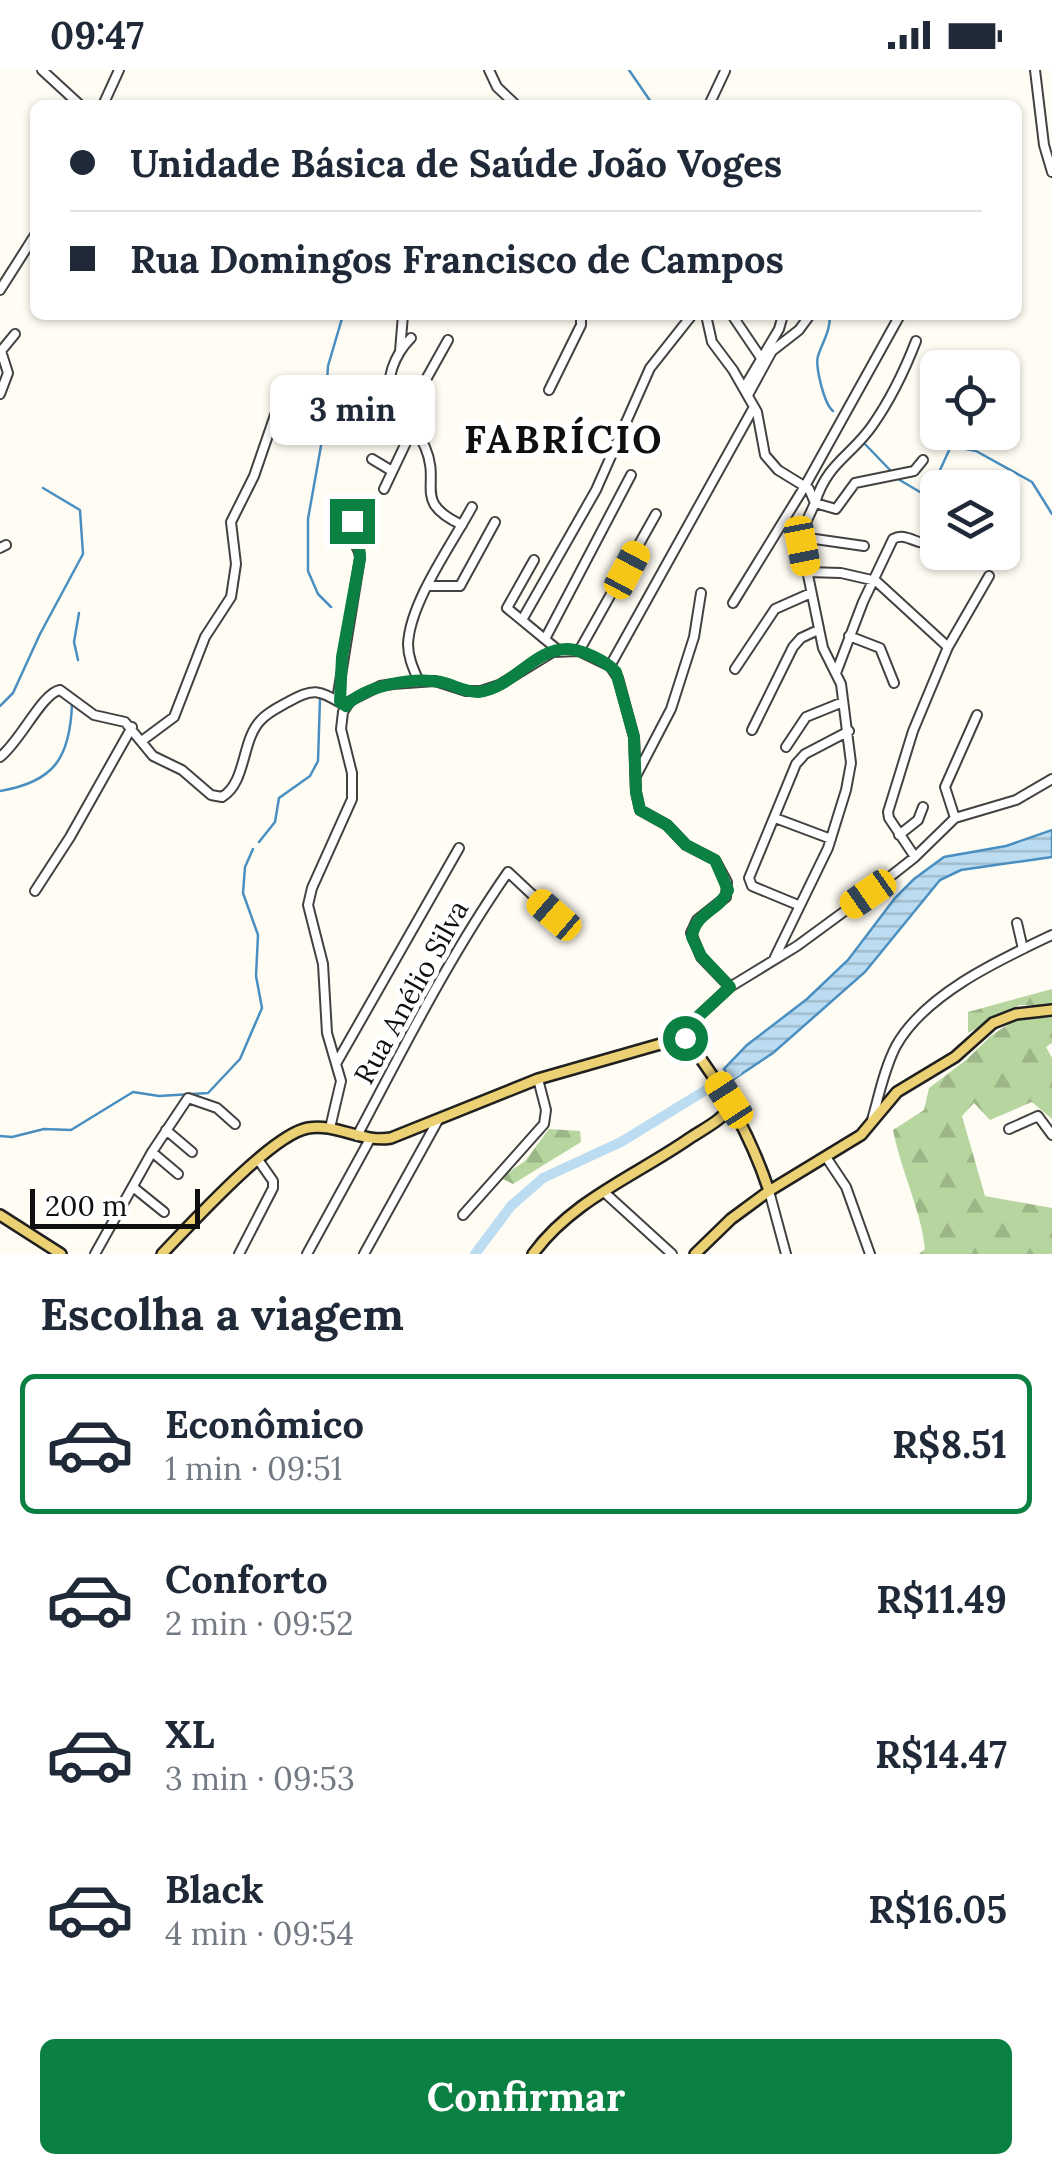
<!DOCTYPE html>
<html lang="pt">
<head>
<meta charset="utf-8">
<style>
	body { margin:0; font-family:Lora,serif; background:#f6f6f7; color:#1f2937; height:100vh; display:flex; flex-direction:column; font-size:38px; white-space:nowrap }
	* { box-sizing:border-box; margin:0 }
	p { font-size:32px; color:#747a83 }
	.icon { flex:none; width:55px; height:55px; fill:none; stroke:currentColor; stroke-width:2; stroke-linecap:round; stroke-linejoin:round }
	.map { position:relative; height:1184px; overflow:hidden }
	.drawer { display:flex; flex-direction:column; background:#fff; flex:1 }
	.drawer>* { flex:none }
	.guide { position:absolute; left:30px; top:30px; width:992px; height:220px; border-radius:15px; box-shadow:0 2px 8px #0004; display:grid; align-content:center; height:220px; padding:0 40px; background:#fff }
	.controls { position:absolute; left:920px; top:280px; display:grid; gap:20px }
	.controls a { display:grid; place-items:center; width:100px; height:100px; border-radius:15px; background:#fff; box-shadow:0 2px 8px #0004; font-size:50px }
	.scale { position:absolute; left:30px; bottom:25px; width:170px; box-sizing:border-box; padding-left:10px; border:5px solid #0f0f0f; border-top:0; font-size:28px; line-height:35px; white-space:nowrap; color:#0f0f0f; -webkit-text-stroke:8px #fff; paint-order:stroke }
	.end { position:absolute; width:45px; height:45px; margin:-22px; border:12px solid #0b8043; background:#fff; box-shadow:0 0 0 5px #fff }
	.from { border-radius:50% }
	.bubble { position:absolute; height:70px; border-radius:15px; background:#fff; box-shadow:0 2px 8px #0004; font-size:32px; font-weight:700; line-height:70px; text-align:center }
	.car { position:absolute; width:30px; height:60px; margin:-30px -15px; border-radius:12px; box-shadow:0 0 8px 2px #0007; background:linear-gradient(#f5c518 24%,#345 0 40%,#f5c518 0 76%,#345 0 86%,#f5c518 0) }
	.guide b { display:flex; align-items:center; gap:35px; height:95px; font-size:38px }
	.guide b+b { border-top:2px solid #e0e1e3 }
	.guide i { width:25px; height:25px; background:#1f2937 }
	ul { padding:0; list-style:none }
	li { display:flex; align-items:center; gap:30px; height:140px; margin:0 20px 15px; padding:0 20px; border:5px solid transparent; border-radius:15px }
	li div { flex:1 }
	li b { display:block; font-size:38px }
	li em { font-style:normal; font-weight:700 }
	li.on { border-color:#0b8043 }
	li>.icon { width:90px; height:90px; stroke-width:1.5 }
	h2 { padding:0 40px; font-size:45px; line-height:120px }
	.cta { display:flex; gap:20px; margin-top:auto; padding:20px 40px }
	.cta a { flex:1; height:115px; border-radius:15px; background:#0b8043; color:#fff; font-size:40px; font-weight:700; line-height:115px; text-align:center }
	.status { display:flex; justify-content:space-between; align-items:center; height:70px; padding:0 50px; background:#fff; direction:ltr }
	.status svg { height:28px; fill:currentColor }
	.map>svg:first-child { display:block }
	.forest { fill:url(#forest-firs) }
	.water { fill:url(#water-rules); stroke:#498fc1; stroke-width:2.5 }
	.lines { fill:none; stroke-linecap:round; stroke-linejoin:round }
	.stream { stroke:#498fc1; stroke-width:2.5 }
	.river { stroke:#bcdcf1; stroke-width:10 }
	.minor-casing { stroke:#424242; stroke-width:12 }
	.major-casing { stroke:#202020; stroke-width:14 }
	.minor { stroke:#fff; stroke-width:8 }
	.major { stroke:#ecd174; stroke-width:9 }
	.route { stroke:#0b8043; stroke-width:12 }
	.labels { text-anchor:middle; stroke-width:10; stroke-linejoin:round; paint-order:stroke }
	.street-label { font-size:28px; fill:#0f0f0f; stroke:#fff }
	.district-label { font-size:38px; font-weight:bold; letter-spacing:2.5px; fill:#0f0f0f; stroke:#fff }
</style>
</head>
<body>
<div class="status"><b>09:47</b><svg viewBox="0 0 49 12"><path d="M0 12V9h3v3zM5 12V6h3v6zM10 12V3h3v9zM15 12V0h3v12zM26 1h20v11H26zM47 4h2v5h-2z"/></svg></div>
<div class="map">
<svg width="1052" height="1184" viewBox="0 0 1052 1184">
	<defs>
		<pattern id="forest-firs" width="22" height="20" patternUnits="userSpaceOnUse" patternTransform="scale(2.5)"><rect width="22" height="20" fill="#b7d59f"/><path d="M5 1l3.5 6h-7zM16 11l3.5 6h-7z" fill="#9cb688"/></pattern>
		<pattern id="water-rules" width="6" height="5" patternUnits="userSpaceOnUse" patternTransform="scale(2.5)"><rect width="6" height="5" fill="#bcdcf1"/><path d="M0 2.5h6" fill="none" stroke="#a0bccd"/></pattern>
	</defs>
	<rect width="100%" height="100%" fill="#fefcf3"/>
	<path class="forest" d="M 1052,919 L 1052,935 L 1020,935 L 968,963 L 968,942 Z
		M 1052,947 L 1052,973 L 1046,977 L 1052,988 L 1052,1049 L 1032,1032 L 990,1050 L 974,1033 L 962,1046 L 985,1126 L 1052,1138 L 1052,1184 L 919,1184 L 925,1179 C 921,1140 901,1101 893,1060 L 924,1040 L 929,1018 L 966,990 L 992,965 L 1015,950 Z
		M 549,1059 L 580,1061 L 581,1072 L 513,1114 L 501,1108 L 525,1091 Z"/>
	<path class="water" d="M 1052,760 L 1052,787 L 961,800 L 940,810 L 865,902 L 773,983 L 731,1011 L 724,999 L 747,975 L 807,929 L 848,890 L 895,828 L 914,809 L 944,787 L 1006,776 Z"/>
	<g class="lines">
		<path class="stream" d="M 629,0 L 653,35
			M 830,245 C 830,262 823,271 818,286 C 815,296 824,334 833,341
			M 862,371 L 891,401
			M 898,409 L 925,425 L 930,422 L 951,376 L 976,381 L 1032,412 L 1052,444
			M 331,537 L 318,524 L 308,501 L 308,449 L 324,359 L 328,296 L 343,245
			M 78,590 L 74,572 L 79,543
			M 0,636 L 13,623 L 40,564 L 83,484 L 80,440 L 43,418
			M 0,721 C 54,712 70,688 72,634
			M 259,772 L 275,752 L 279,728 L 310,706 L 318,691 L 320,628
			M 0,1066 L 12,1067 L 44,1059 L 71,1060 L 133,1022 L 159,1026 L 208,1023 L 240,989 L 262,938 L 256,906 L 258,865 L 243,823 L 245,797 L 253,779"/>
		<path class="river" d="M 475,1184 L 511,1136 L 543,1108 L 621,1072 L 737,1001"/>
		<defs>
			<path id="minor" d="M 42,0 L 80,35
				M 489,0 L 497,17 L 516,35
				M 1035,0 L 1044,75 L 1052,102
				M 103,35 L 119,0
				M 709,35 L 725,1
				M 0,220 L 35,165
				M 706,245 L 712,272 L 733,300 L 757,342 L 765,385 L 778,400 L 809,419 L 815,433 L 803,459 L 802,476 L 823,578 L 841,614 L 851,693 L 846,720 L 828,778 L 775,887
				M 734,248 L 761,288
				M 411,268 C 395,284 383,311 393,333 C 401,349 418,360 425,377 C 442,416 411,431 462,455
				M 916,271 C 904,302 891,329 872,356 C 851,386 827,393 815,433 L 836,439 L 855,413 L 914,401 L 923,390
				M 400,281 L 403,245
				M 744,318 L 779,259 L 783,245
				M 549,320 L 581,255 L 581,245
				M 0,324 L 8,303 L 1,281 L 15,264
				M 748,325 L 772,281 L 799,260 L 810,245
				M 398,340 L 424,313 L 448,270
				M 372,389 L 392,401
				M 384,419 L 413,358
				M 801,467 L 864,476
				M 0,478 L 6,475
				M 534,490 L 507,538 L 558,580
				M 807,502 L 841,503 L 876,511 L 948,577
				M 429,516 L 460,516 L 495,452
				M 733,533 L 805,416 L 900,245
				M 522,550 L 596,420 L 650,298 L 692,245
				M 849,566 L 880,578 L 894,613
				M 545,569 L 631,405
				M 579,581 L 656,444
				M 610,596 L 754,337
				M 735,599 L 775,539 L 811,523
				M 836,603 L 863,532 L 893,469 C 909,460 922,483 938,468
				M 419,612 C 414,600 408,588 408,574 C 410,532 452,474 472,437
				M 337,630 L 360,488 C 360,473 345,469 345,455 L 349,451 L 361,454
				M 752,660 L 793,577 L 801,568 L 818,560
				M 143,670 L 174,647 L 205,567 L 231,527 L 236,494 L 231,452 L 254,406 L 275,345
				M 786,677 L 806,647 L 843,632
				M 0,687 C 20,672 42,623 60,620 L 94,645 L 125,652 L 153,686 L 182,700 L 211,725 L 222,727 C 247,712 241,670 261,650 C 268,642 279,637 288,632 C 315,616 320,621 346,636
				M 636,706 L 671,639 L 694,567 L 701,523
				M 775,748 L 831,769
				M 955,748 L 945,717 L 977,645
				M 899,765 L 918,750 L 923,737
				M 915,787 L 889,748 L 888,742 L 913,661 L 948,577 L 989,506
				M 35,821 L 70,767 L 132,657
				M 798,835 L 752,816 L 749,808 L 796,694 L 805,684 L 849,661
				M 1017,853 L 1023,879
				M 685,967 L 689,955 L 730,917 L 797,876 L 868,824 L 915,787 L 955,748 L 1016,730 L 1052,709
				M 337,992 L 459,778
				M 872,1050 C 879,1026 884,999 896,976 C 925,924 999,890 1052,865
				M 330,1058 L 341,1011 L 327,963 L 323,894 L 308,835 L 312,818 L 352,729 L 352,703 L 341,659 L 343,642 L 350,631 L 380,616 L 393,614 L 435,611 L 466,621 L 481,621 L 499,615 L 553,582 L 579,581 L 610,596 L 618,608 L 634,667 L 636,722 L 640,740 L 667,755 L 686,775 L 715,790 L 727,812 L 726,827 L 697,850 L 691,863 L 701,887 L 730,917
				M 1009,1059 L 1038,1046 L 1052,1065
				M 166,1060 L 192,1082
				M 357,1066 C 404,977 450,885 508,802 L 554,845
				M 152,1082 L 178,1104
				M 826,1087 L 846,1117 L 870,1184
				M 133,1117 L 164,1142
				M 769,1121 L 786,1184
				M 604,1122 L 672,1184
				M 463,1145 L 544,1054 L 546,1040 L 538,1009
				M 95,1184 L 152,1082 L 188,1028 L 217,1038 L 235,1054
				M 239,1184 L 273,1118 L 273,1111 L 259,1091
				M 307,1184 L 370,1069
				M 364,1184 L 437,1052"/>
			<path id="major" d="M 0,1145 L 61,1184
				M 162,1184 C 190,1155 272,1064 308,1058 C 336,1053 362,1073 391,1068 L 538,1009 L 685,967 C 722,1016 750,1063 769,1121
				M 533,1184 C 572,1130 637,1105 690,1068 C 705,1058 723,1050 732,1034
				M 695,1184 L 731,1149 L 769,1121 L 861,1065 L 897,1022 L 955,987 L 993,953 L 1016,944 L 1052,940"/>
		</defs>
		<use href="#minor" class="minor-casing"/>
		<use href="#major" class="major-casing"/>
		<use href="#minor" class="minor"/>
		<use href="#major" class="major"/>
	</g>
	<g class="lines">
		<path class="route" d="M 352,451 L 346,452 L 345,461 L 359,476 L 360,488 L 342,587 L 340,632 L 346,636 C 365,615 414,607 441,612 C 454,615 464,622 478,622 C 512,619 534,578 568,579 C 583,580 606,591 616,602 L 634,667 L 636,722 L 640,740 L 667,755 L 686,775 L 715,790 L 728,820 C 720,841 695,842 692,867 L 701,886 L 730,917 L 689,955 L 685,968"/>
	</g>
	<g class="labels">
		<g class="street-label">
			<text transform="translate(411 922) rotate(-61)" y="10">Rua Anélio Silva</text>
		</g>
		<g class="district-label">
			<text x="564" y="383">FABRÍCIO</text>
		</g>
	</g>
</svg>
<div class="controls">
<a><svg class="icon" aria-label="locate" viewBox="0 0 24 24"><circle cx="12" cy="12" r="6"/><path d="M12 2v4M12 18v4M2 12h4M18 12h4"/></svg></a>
<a><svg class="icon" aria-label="layers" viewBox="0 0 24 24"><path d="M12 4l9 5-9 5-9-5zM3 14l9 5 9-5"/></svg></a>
</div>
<div class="scale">200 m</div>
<i class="end from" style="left:685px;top:968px"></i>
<i class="end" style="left:352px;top:451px"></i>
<div class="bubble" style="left:270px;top:305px;width:165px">3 min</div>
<i class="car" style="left:802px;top:476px;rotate:169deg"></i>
<i class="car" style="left:627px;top:500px;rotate:28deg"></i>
<i class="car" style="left:868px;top:824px;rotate:235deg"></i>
<i class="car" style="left:554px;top:845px;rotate:311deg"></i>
<i class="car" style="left:729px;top:1030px;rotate:327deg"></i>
<div class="guide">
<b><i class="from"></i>Unidade Básica de Saúde João Voges</b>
<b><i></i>Rua Domingos Francisco de Campos</b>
</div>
</div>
<section class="drawer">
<h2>Escolha a viagem</h2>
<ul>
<li class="on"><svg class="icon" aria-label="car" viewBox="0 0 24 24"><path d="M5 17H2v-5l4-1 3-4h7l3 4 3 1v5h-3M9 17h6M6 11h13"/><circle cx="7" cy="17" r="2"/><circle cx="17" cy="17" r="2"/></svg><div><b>Econômico</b><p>1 min · 09:51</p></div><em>R$8.51</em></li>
<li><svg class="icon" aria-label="car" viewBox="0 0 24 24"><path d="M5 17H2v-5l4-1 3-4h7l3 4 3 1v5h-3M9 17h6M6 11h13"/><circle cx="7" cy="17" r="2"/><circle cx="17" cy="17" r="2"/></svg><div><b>Conforto</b><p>2 min · 09:52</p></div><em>R$11.49</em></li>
<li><svg class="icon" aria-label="car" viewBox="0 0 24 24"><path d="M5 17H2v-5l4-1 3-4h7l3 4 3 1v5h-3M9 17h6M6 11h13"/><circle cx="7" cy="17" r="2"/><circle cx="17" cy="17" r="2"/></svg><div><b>XL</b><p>3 min · 09:53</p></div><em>R$14.47</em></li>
<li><svg class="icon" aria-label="car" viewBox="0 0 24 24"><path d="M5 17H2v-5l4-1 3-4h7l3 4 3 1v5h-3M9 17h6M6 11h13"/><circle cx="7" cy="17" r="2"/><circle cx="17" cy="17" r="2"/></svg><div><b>Black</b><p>4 min · 09:54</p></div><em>R$16.05</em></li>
</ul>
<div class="cta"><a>Confirmar</a></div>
</section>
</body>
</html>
